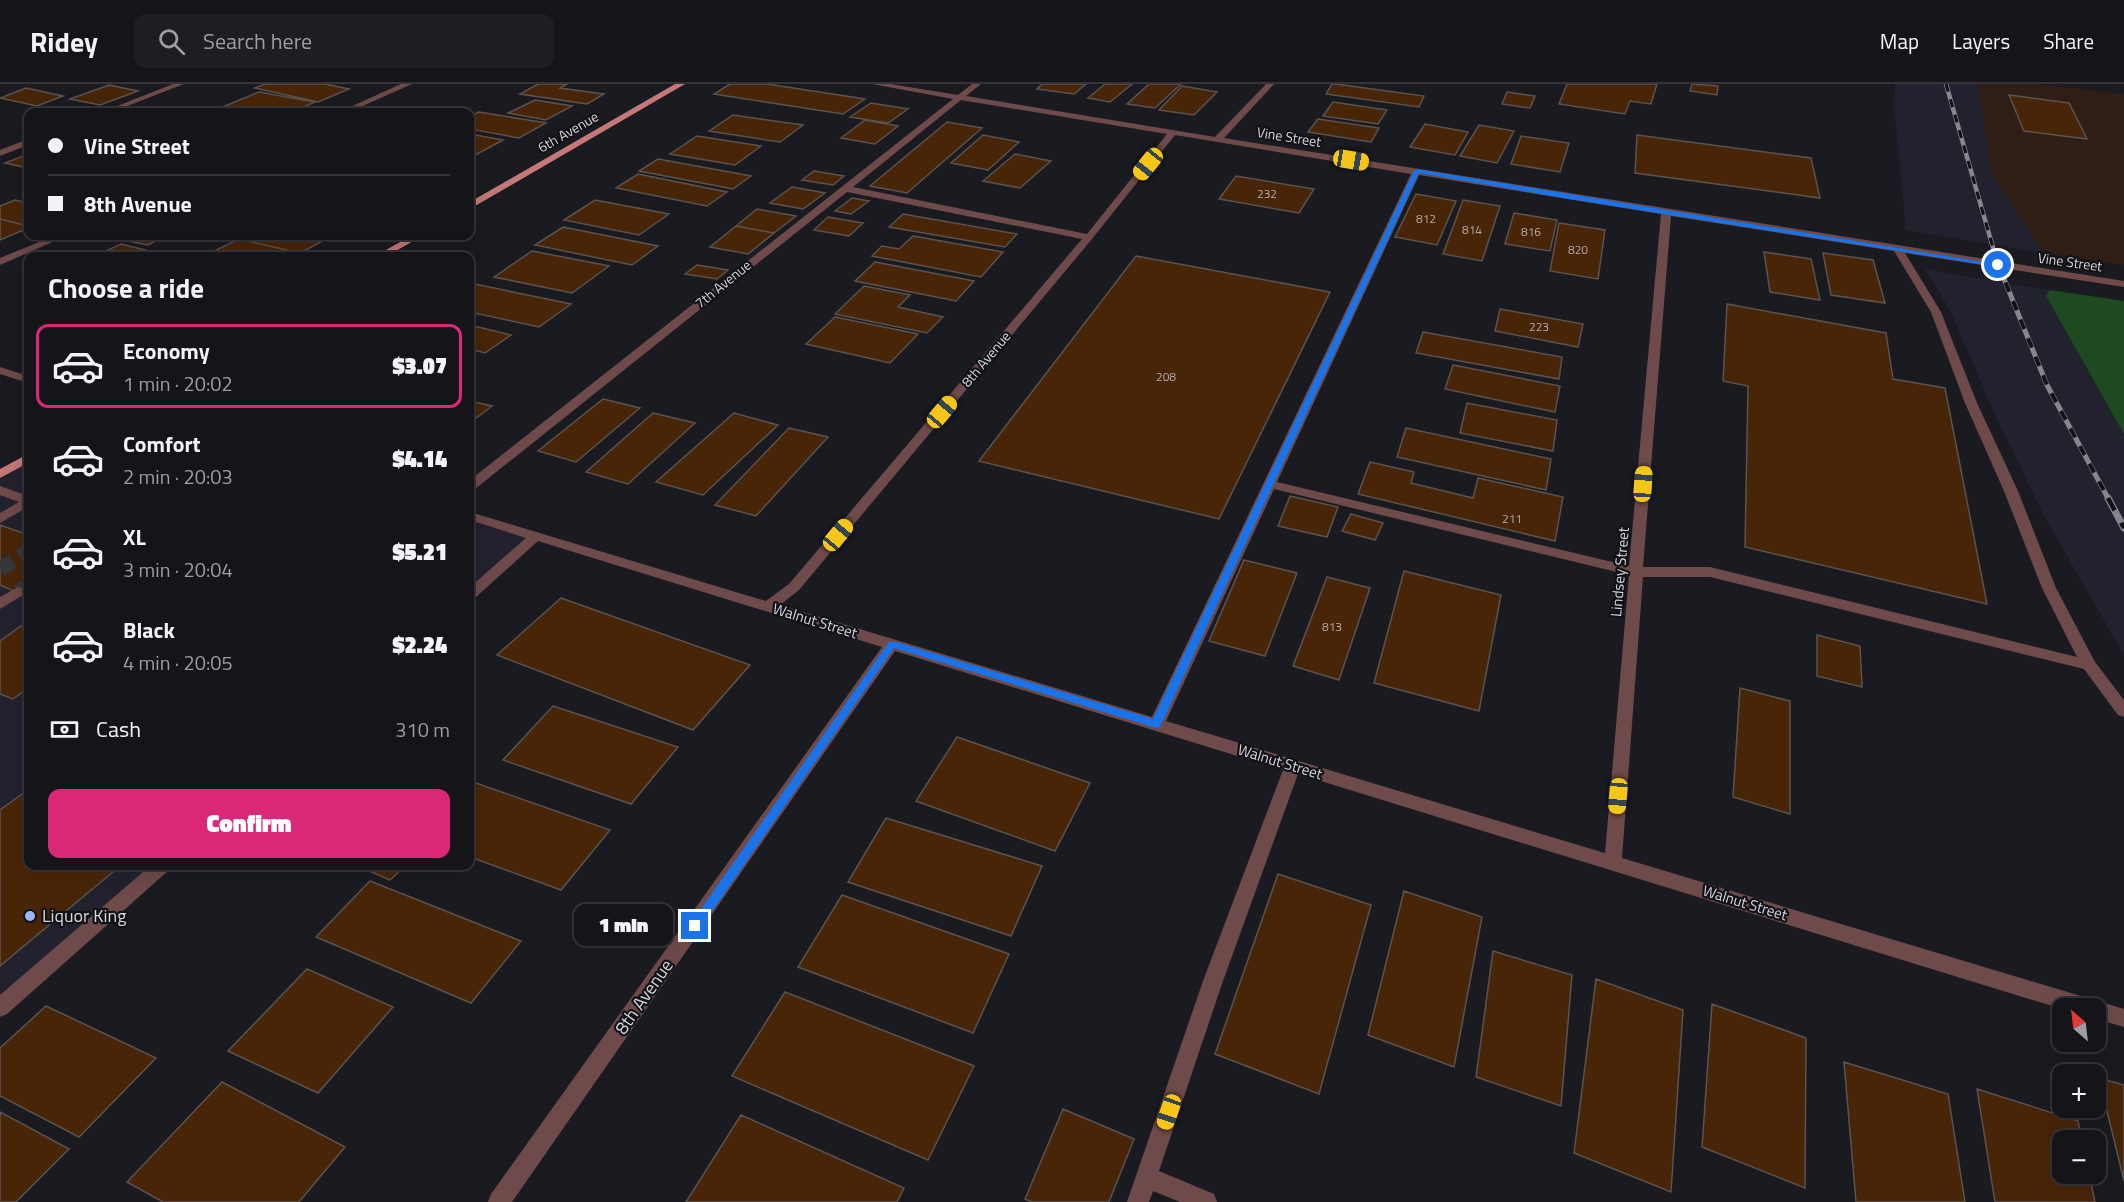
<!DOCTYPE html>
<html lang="en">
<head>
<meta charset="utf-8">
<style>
	body { margin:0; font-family:"Titillium Web",sans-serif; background:#1d1d22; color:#f1f3f6; height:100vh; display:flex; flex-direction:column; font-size:22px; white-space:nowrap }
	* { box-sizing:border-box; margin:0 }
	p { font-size:20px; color:#9d9ea2 }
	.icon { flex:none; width:33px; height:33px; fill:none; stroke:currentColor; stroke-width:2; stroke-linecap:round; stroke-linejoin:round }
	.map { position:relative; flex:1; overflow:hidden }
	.side { position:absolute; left:24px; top:168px; width:450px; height:618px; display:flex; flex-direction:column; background:#141419; border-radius:12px; box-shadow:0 6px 24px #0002,0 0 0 2px #333338 }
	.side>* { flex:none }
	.banner { position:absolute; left:24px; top:24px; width:450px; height:132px; border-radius:12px; box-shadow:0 6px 24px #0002,0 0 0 2px #333338; display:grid; align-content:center; height:132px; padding:0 24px; background:#141419 }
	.needle { width:39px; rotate:332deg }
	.buttons { position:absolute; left:2052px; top:914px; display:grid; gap:12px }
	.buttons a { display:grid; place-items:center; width:54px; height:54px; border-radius:12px; background:#141419; box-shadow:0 6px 24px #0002,0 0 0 2px #333338; font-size:30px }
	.end { position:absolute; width:27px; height:27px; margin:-14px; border:8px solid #1a73e8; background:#fff; box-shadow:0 0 0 3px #fff }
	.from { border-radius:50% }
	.bubble { position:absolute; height:42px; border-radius:12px; background:#141419; box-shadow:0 6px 24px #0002,0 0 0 2px #333338; font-size:20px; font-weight:800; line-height:42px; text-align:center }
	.car { position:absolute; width:18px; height:36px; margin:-18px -9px; border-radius:8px; box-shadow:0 0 4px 2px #0007; background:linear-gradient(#f5c518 24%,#345 0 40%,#f5c518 0 76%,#345 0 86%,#f5c518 0) }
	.banner b { display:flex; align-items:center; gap:21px; height:57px; font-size:22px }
	.banner b+b { border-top:2px solid #333338 }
	.banner i { width:15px; height:15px; background:#f1f3f6 }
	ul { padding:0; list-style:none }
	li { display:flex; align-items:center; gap:18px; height:84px; margin:0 12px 9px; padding:0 12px; border:3px solid transparent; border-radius:12px }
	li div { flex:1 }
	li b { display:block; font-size:22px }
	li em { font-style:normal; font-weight:800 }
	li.on { border-color:#db2777 }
	li>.icon { width:54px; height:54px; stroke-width:1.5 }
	h2 { padding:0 24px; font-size:27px; line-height:72px }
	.pay { display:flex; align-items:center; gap:15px; height:66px; padding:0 24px; font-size:22px }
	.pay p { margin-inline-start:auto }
	.action { display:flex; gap:12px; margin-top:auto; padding:12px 24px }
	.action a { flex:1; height:69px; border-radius:12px; background:#db2777; color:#fff; font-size:24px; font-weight:800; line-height:69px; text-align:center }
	header { display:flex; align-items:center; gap:36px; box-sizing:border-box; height:84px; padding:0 30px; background:#141419; border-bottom:2px solid #333338 }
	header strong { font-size:28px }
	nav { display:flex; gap:33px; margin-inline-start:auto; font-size:21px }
	.search { width:420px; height:54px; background:#1d1d22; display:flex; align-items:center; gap:15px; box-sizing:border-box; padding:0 21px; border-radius:12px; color:#9d9ea2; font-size:22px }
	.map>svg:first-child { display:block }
	.built { fill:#21222e }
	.industrial { fill:#2f1e16 }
	.green { fill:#1d4a20 }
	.building { fill:#492508; stroke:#5a534f; stroke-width:1.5 }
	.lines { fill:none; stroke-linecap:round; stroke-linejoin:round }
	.minor-tunnel { stroke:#36373d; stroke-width:15; stroke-dasharray:15 8; stroke-linecap:butt }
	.minor { fill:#6f4a4a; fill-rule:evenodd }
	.major { fill:#c47878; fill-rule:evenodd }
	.rail-far2-casing { stroke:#86878c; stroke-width:4.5 }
	.rail-far1-casing { stroke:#86878c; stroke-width:5 }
	.rail-casing { stroke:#86878c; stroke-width:7 }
	.rail-far2 { stroke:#111218; stroke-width:3; stroke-dasharray:8; stroke-linecap:butt }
	.rail-far1 { stroke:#111218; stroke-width:4; stroke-dasharray:10; stroke-linecap:butt }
	.rail { stroke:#111218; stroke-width:4.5; stroke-dasharray:14; stroke-linecap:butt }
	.route { fill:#1a73e8 }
	.poi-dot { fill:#9db4fd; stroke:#111218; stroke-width:2 }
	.labels { text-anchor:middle; stroke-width:4.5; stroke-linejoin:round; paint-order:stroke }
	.number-label { font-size:12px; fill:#b3aaa6 }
	.far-street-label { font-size:14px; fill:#d6d7db; stroke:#111218 }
	.street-label { font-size:15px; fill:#d6d7db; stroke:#111218 }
	.near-poi-label { font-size:18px; fill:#d6d7db; stroke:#111218; text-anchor:start }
	.near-street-label { font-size:18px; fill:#d6d7db; stroke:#111218 }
</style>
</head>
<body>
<header>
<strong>Ridey</strong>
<div class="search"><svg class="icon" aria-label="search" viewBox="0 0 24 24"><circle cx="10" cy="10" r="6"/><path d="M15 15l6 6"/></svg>Search here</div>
<nav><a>Map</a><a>Layers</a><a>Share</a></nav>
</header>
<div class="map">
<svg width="2124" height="1118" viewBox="0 0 2124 1118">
	<rect width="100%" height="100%" fill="#1a1b21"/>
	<path class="built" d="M 1895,0 L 1978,0 L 1991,88 L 2044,169 L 1906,146 L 1894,22 Z
		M 1925,185 L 2050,206 L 2046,212 L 2124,350 L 2124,571 L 2044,432 L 1997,335 L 1951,228 Z
		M 28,374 L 28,782 L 162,782 L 0,924 L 0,390 Z
		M 470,432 L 536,452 L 470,511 Z"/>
	<path class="industrial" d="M 1978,0 L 2036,0 L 2124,10 L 2124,181 L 2044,169 L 1991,88 Z"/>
	<path class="green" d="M 2050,206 L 2124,217 L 2124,350 L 2046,212 Z"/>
	<path class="building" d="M 265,0 L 325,0 L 349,5 L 318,18 L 255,4 Z
		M 538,0 L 567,0 L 560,4 L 604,10 L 587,20 L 520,10 Z
		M 730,0 L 767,0 L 865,15 L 843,30 L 714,10 Z
		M 1042,0 L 1086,0 L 1074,10 L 1037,5 Z
		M 1105,0 L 1132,0 L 1110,18 L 1088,14 Z
		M 1149,0 L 1181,0 L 1155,24 L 1127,20 Z
		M 1332,0 L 1336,0 L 1424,12 L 1419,23 L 1326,10 Z
		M 1567,0 L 1657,0 L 1651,20 L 1630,17 L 1625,30 L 1559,20 Z
		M 1692,0 L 1718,2 L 1717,11 L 1690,7 Z
		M 109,1 L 138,7 L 100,21 L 70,15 Z
		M 1182,2 L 1217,8 L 1194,31 L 1159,26 Z
		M 26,4 L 63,12 L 37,22 L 0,14 Z
		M 259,8 L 315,18 L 292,28 L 258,28 L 225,22 Z
		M 1507,8 L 1535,12 L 1530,24 L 1502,20 Z
		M 2009,11 L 2069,19 L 2087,55 L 2024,47 Z
		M 535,16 L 572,22 L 546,36 L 508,29 Z
		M 1333,18 L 1387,26 L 1378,40 L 1323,32 Z
		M 871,19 L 908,25 L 888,39 L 850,33 Z
		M 479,28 L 546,39 L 519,54 L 470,45 L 470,32 Z
		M 733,31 L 803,41 L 780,58 L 709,47 Z
		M 1318,35 L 1379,44 L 1371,58 L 1308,48 Z
		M 865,36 L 898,42 L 875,60 L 841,54 Z
		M 947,38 L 982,44 L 907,109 L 870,102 Z
		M 1425,40 L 1468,48 L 1455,71 L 1410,63 Z
		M 1479,41 L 1514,47 L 1497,79 L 1460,72 Z
		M 470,50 L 503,56 L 470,74 Z
		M 983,51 L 1019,58 L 988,86 L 951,79 Z
		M 1637,51 L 1811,74 L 1820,114 L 1635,89 Z
		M 697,52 L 761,62 L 735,81 L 670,70 Z
		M 1521,52 L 1569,59 L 1560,88 L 1511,80 Z
		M 28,70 L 28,84 L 5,79 Z
		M 1015,70 L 1051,77 L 1020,104 L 983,97 Z
		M 658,75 L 751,92 L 733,105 L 639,87 Z
		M 814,87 L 844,92 L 833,101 L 802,96 Z
		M 638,90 L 727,108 L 707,122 L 616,104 Z
		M 1236,92 L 1314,105 L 1299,129 L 1219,115 Z
		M 792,103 L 825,109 L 803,125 L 770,119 Z
		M 1416,110 L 1456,117 L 1437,161 L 1395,153 Z
		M 852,114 L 869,117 L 851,130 L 835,127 Z
		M 15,116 L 28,119 L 28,142 L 0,135 L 0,122 Z
		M 595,116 L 669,130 L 639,151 L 564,136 Z
		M 1463,116 L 1500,122 L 1482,177 L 1443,170 Z
		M 757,125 L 796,132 L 774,149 L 736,142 Z
		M 1514,129 L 1557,136 L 1550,167 L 1505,160 Z
		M 903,130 L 1017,150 L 1005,163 L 889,143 Z
		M 828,133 L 863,139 L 849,152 L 814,146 Z
		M 0,135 L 28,142 L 28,144 L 0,156 Z
		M 1559,139 L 1605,146 L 1598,195 L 1550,187 Z
		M 736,142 L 774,149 L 748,170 L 710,163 Z
		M 563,143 L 658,162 L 632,181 L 535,161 Z
		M 123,152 L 166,152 L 148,161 L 116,155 Z
		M 245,152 L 332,152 L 300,169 L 239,155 Z
		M 913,152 L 1003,168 L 981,193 L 872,172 L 882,162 L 899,165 Z
		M 239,155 L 300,169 L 293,172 L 204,172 Z
		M 121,160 L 165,171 L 95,172 Z
		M 532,167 L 609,182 L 572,209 L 494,193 Z
		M 1764,168 L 1811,175 L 1820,216 L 1770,208 Z
		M 1823,169 L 1873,176 L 1885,219 L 1831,211 Z
		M 1136,172 L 1330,208 L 1219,435 L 979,377 Z
		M 875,178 L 974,197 L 956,217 L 855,197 Z
		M 697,181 L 728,186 L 717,195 L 685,190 Z
		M 470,199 L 571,220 L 539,243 L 470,228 Z
		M 864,202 L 910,211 L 898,223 L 943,233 L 927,249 L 835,230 Z
		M 1727,220 L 1886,249 L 1893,295 L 1945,304 L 1987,520 L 1745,463 L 1748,302 L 1723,297 Z
		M 1500,225 L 1583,240 L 1578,263 L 1495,247 Z
		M 835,233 L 918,250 L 890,279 L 806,260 Z
		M 470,241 L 511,251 L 485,269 L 470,265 Z
		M 1423,248 L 1562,273 L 1559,295 L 1416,269 Z
		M 1453,281 L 1560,302 L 1555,328 L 1445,305 Z
		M 603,315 L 640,324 L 576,378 L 538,367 Z
		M 470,317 L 492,322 L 470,339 Z
		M 1467,319 L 1557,336 L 1553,367 L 1460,349 Z
		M 653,329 L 695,339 L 628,400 L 586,388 Z
		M 734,329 L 778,341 L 703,411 L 656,398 Z
		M 789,344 L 828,353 L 756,432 L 715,421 Z
		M 1406,344 L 1551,375 L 1546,406 L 1397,373 Z
		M 1370,378 L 1414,388 L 1411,399 L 1473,414 L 1478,394 L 1563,413 L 1555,457 L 1358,410 Z
		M 1290,412 L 1338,423 L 1327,453 L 1278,442 Z
		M 1351,430 L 1383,439 L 1375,456 L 1342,447 Z
		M 0,441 L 28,451 L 28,510 L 25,512 L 0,501 Z
		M 1244,476 L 1297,489 L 1265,572 L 1209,557 Z
		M 1404,487 L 1501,511 L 1479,627 L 1374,599 Z
		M 1327,493 L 1370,504 L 1339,596 L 1293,582 Z
		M 561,514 L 750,581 L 693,646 L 497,571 Z
		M 28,537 L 28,604 L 13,615 L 0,610 L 0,557 Z
		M 1817,551 L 1860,562 L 1862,603 L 1817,592 Z
		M 1740,604 L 1790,617 L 1790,730 L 1733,713 Z
		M 553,622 L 678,663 L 631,720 L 503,676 Z
		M 957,653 L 1090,699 L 1055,767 L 916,717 Z
		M 476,699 L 610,746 L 561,806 L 470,773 L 470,706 Z
		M 22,710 L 28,713 L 28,782 L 120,782 L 0,882 L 0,726 Z
		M 886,734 L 1042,782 L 1011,852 L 848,798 Z
		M 358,782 L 405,782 L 390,796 Z
		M 1278,790 L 1371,821 L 1319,1010 L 1215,970 Z
		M 370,797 L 521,857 L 471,919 L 316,853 Z
		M 1404,807 L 1482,833 L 1454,983 L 1368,951 Z
		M 842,811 L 1009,870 L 973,949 L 798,883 Z
		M 1493,867 L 1572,891 L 1561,1022 L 1476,993 Z
		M 307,885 L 393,923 L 318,1009 L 228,967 Z
		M 1596,895 L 1683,926 L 1671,1108 L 1574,1069 Z
		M 785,908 L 974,982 L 928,1076 L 732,992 Z
		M 1712,920 L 1806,954 L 1805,1104 L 1702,1063 Z
		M 46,922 L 156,974 L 79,1053 L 0,1012 L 0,964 Z
		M 1844,978 L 1948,1010 L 1965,1118 L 1856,1118 Z
		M 2099,994 L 2124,1001 L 2124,1097 Z
		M 222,998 L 345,1063 L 299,1118 L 163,1118 L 127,1098 Z
		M 1977,1005 L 2078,1037 L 2082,1056 L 2062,1056 L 2062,1089 L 2089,1089 L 2095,1118 L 1995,1118 Z
		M 1063,1025 L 1134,1055 L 1109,1118 L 1032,1118 L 1025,1115 Z
		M 0,1028 L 69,1065 L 16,1118 L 0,1118 Z
		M 741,1031 L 904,1104 L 897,1118 L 686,1118 Z"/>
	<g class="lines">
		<path class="minor-tunnel" d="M 0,485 L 28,468
			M 18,508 L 28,502"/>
		<path class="minor" d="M 173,0 L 184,0 L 112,28 L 102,28 Z
			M 401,0 L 412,0 L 349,28 L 339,28 Z
			M 872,0 L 890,0 L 958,11 L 972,0 L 981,0 L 966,12 L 1215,53 L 1266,0 L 1274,0 L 1224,54 L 2124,197 L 2124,203 L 1905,169 L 1941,228 L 1977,319 L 2018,407 L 2056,504 L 2095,578 L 2124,616 L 2124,633 L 2118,631 L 2084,585 L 1710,493 L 1643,493 L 1622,774 L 2124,925 L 2124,943 L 2096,935 L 2096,924 L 2062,925 L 1298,690 L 1223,897 L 1159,1087 L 1214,1110 L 1217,1118 L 1180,1118 L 1153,1107 L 1149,1118 L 1127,1118 L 1203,897 L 1283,686 L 895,567 L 512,1118 L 488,1118 L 491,1110 L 882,563 L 538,457 L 475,514 L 470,516 L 470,503 L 526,454 L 470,436 L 470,428 L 766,517 L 789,500 L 1082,155 L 847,108 L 475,405 L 470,406 L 470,396 L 953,15 ZM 961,16 L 1167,50 L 1087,150 L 853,103 ZM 1175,51 L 1411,90 L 1152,633 L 780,521 L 799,506 L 1092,155 ZM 1419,91 L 1661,130 L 1629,482 L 1277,398 ZM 1671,132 L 1894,167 L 1931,228 L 1965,319 L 2004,407 L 2042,504 L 2077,573 L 1710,483 L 1643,483 ZM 1274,405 L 1629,491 L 1605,769 L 1166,637 Z
			M 28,55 L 28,61 L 0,72 L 0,66 Z
			M 54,152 L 66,152 L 0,181 L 0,174 Z
			M 0,283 L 28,292 L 28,299 L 0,290 Z
			M 0,402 L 28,412 L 28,423 L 0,439 L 0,429 L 19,418 L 0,411 Z
			M 18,503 L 23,505 L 25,508 L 23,511 L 0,525 L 0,513 Z
			M 150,782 L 171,782 L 168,787 L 7,930 L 0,933 L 0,911 Z"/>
		<path class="major" d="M 675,0 L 685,0 L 470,125 L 470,118 Z
			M 411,152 L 422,152 L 387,172 L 375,172 Z
			M 28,370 L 28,379 L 0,394 L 0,385 Z"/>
		<defs>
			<path id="rail-far2" d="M 1946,0 L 1998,181"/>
			<path id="rail-far1" d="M 1998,180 L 2047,301 L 2109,416"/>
			<path id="rail" d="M 2108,414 L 2124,444"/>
		</defs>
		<use href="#rail-far2" class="rail-far2-casing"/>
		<use href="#rail-far1" class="rail-far1-casing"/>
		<use href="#rail" class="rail-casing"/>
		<use href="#rail-far2" class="rail-far2"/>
		<use href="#rail-far1" class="rail-far1"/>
		<use href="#rail" class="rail"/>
	</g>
	<path class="route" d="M 1417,85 L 2001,181 L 1998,183 L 1563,114 L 1419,89 L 1160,643 L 1156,644 L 894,564 L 699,846 L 691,846 L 691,839 L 889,558 L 896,558 L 1153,635 L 1414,87 Z"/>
	<circle class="poi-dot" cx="30" cy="832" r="6"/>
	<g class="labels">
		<g class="number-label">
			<text x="1267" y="114">232</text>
			<text x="1426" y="139">812</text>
			<text x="1472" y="150">814</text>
			<text x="1531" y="152">816</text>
			<text x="1578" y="170">820</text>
			<text x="1539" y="247">223</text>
			<text x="1166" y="297">208</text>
			<text x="1512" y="439">211</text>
			<text x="1332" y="547">813</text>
		</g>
		<g class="far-street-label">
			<text transform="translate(568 48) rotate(-30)" y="5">6th Avenue</text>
			<text transform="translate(1289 53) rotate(9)" y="5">Vine Street</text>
			<text transform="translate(2070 178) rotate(8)" y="5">Vine Street</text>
			<text transform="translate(723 200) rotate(-39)" y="5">7th Avenue</text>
			<text transform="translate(986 275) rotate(-50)" y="5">8th Avenue</text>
		</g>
		<g class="street-label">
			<text transform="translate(1620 488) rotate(-85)" y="5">Lindsey Street</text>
			<text transform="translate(815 537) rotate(17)" y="5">Walnut Street</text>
			<text transform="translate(1280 678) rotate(17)" y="5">Walnut Street</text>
			<text transform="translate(1745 819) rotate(17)" y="5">Walnut Street</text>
		</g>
		<g class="near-poi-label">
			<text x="42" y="838">Liquor King</text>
		</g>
		<g class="near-street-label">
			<text transform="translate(644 913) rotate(-55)" y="6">8th Avenue</text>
		</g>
	</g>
</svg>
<div class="buttons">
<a><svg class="needle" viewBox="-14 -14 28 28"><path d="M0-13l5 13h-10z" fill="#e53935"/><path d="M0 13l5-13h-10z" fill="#9d9ea2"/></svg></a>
<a>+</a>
<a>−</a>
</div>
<i class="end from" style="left:1998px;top:181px"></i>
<i class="end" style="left:695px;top:842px"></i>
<div class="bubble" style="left:574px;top:820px;width:99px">1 min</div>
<i class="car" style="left:1351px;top:76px;rotate:99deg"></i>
<i class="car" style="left:1148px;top:80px;rotate:219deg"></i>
<i class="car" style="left:942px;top:328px;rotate:40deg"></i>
<i class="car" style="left:1643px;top:400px;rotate:4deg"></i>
<i class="car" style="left:838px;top:451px;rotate:40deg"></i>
<i class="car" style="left:1618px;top:712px;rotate:185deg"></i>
<i class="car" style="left:1169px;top:1028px;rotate:199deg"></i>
<div class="banner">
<b><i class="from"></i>Vine Street</b>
<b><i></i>8th Avenue</b>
</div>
<section class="side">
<h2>Choose a ride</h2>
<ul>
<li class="on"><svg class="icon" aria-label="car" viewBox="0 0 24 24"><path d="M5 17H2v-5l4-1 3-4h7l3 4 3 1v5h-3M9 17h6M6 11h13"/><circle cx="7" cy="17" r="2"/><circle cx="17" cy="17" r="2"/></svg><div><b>Economy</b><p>1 min · 20:02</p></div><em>$3.07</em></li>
<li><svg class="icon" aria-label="car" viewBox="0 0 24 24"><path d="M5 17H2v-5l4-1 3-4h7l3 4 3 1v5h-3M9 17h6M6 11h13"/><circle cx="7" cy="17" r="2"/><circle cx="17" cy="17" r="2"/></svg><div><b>Comfort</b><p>2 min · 20:03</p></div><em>$4.14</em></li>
<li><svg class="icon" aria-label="car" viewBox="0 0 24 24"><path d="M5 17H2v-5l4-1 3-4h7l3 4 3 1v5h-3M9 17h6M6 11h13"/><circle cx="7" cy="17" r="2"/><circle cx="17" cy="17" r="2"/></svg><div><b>XL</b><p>3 min · 20:04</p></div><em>$5.21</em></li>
<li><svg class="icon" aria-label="car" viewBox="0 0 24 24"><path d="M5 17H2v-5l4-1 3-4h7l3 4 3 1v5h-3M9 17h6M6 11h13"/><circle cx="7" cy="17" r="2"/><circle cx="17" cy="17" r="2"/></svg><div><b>Black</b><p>4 min · 20:05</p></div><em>$2.24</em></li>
</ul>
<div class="pay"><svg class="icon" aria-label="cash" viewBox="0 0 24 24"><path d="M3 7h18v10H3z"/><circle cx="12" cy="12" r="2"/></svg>Cash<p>310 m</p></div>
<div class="action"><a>Confirm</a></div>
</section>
</div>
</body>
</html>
